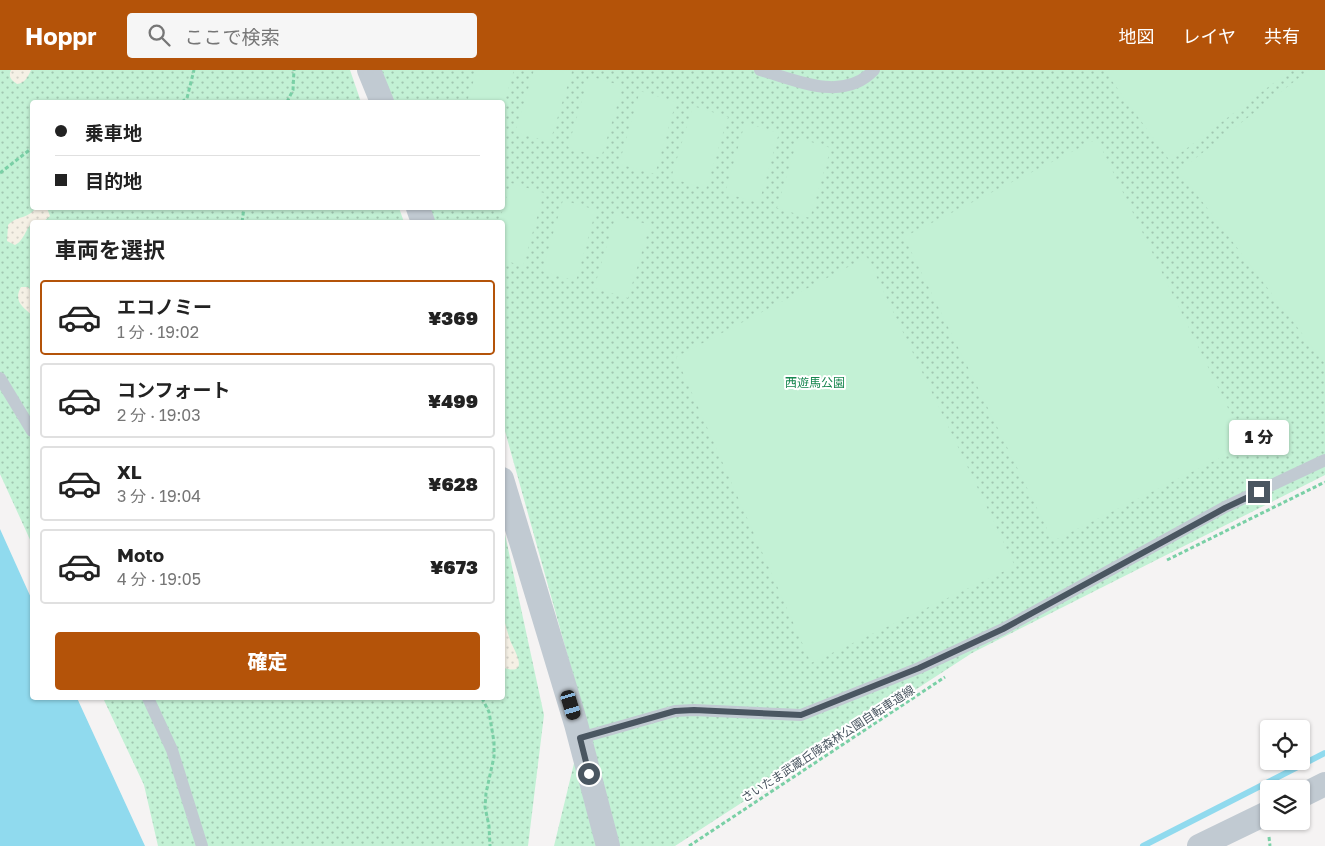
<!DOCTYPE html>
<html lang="ja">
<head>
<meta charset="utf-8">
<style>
	body { margin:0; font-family:"Golos Text","Noto Sans JP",sans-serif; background:#f6f6f6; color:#222; height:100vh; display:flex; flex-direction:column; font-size:19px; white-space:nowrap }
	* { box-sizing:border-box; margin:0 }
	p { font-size:16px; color:#767676 }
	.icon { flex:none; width:28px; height:28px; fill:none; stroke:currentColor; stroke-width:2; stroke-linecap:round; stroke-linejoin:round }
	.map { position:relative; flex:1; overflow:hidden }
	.drawer { position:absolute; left:30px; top:150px; width:475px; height:480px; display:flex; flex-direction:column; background:#fff; border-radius:5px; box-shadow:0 1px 4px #0004 }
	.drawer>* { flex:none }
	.hud { position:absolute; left:30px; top:30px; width:475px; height:110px; border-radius:5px; box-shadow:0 1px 4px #0004; display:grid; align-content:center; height:110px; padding:0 25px; background:#fff }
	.fabs { position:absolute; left:1260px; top:650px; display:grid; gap:10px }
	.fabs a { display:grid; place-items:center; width:50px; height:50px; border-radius:5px; background:#fff; box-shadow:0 1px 4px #0004; font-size:25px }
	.end { position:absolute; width:22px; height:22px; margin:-11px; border:6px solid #4a5661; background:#fff; box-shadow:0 0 0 2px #fff }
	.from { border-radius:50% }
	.bubble { position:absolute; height:35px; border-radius:5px; background:#fff; box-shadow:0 1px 4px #0004; font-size:16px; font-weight:800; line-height:35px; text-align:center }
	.car { position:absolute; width:15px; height:30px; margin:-15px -8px; border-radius:6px; box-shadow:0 0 4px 1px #0007; background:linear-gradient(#222 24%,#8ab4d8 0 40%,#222 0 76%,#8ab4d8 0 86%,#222 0) }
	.hud b { display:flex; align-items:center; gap:18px; height:48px; font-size:19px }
	.hud b+b { border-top:1px solid #e0e0e0 }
	.hud i { width:12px; height:12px; background:#222 }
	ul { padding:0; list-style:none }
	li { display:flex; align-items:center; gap:15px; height:75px; margin:0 10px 8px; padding:0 15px; border:2px solid #e0e0e0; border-radius:5px }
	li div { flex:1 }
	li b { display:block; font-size:19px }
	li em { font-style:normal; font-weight:800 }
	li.on { border-color:#b45309 }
	li>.icon { width:45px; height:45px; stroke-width:1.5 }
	h2 { padding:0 25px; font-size:22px; line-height:60px }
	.primary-button { display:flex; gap:10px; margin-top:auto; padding:10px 25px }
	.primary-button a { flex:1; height:58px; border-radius:5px; background:#b45309; color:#fff; font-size:20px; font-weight:800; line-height:58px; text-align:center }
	header { display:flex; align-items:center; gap:30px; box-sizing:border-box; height:70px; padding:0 25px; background:#b45309; color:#fff }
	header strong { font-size:24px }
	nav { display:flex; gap:28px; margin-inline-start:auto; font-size:18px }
	.search { width:350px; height:45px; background:#f6f6f6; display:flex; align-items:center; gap:12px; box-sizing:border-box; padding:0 18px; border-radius:5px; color:#767676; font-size:19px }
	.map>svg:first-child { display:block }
	.grass { fill:url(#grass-dots) }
	.sand { fill:url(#sand-dots) }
	.pitch { fill:#c3f1d5 }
	.water { fill:#90daee }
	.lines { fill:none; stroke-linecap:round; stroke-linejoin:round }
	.stream { stroke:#90daee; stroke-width:6 }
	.path { stroke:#7ad0a6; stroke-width:3; stroke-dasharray:4 2.5; stroke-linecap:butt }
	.service { stroke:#c1cad2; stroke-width:12 }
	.minor { stroke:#c1cad2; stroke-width:24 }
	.route { stroke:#4a5661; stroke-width:6 }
	.labels { text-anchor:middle; stroke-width:4; stroke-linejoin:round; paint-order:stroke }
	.park-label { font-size:12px; fill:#17864f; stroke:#fff }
	.street-label { font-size:12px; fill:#4a5661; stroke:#fff }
</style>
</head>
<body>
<header>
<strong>Hoppr</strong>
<div class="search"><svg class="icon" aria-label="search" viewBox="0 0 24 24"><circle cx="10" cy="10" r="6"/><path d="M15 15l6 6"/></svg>ここで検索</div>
<nav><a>地図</a><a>レイヤ</a><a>共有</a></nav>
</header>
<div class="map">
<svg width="1325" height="776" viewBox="0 0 1325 776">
	<defs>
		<pattern id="grass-dots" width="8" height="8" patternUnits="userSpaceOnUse" patternTransform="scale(1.25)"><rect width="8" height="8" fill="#c3f1d5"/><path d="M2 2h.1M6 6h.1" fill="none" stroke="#a0c6b0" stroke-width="1.8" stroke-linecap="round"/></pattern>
		<pattern id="sand-dots" width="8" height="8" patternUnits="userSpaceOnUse" patternTransform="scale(1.25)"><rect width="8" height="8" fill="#f5f0e5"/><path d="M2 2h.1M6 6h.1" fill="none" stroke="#d4d0c7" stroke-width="1.8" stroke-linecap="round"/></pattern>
	</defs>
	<rect width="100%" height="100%" fill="#f5f3f3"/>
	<path class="grass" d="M 0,0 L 350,0 L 361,32 L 32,32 L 32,138 L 399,138 L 404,152 L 32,152 L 32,474 L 0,404 Z
		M 380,0 L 1325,0 L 1325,405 L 972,583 L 675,776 L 554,776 L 585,648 L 503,354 L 502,152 L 433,152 L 428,138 L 502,138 L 502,32 L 392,32 Z
		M 503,455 L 544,645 L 528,776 L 158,776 L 144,715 L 103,628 L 502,628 Z"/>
	<path class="sand" d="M 11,0 L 31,0 C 28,7 25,13 17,14 C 11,10 8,7 11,0 Z
		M 36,138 L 47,138 L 50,146 L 43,152 C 25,148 28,169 15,175 L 7,171 L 8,155 C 18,145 26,150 36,138 Z
		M 21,217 L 28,217 C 35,224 33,236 32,245 C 23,237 13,231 21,217 Z
		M 502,543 C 505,552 507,561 510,570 C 514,580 531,606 504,598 L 503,596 Z"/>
	<path class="pitch" d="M 477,0 L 514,0 L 503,37 L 502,32 L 467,32 Z
		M 534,0 L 572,1 L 550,72 L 515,62 Z
		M 1104,0 L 1291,0 L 1170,91 Z
		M 1309,0 L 1325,0 L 1325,294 L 1179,101 Z
		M 589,6 L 623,16 L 601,88 L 568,77 Z
		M 640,21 L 676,32 L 655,104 L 619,94 Z
		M 693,36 L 728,47 L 706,119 L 671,108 Z
		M 745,53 L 779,63 L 759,133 L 725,123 Z
		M 798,68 L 831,78 L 810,148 L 777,138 Z
		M 1097,69 L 1246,375 L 1053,471 L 904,167 Z
		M 511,113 L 544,123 L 523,196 L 503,190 L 502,152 L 499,152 Z
		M 563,130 L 596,140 L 576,211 L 542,201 Z
		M 616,145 L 650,155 L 628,228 L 594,218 Z
		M 867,187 L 1015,496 L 811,593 L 676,287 Z"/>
	<path class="water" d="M 0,459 L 32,530 L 32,628 L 77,628 L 145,776 L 0,776 Z"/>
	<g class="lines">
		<path class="stream" d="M 1143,776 L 1325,683"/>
		<path class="path" d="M 182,32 L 187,28 L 194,0
			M 287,32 L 293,20 L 294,0
			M 0,103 L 32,78
			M 242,152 L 244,138
			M 1167,490 L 1325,412
			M 482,628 L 489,642 L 494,672 L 494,687 L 486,723 L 485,737 L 489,756 L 490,776
			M 1269,767 L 1270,776
			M 689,776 L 945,607"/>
		<path class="service" d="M 760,0 C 797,10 843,33 874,0
			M 0,308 L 32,361
			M 148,628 L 172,680 L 202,776
			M 580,668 L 675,641 L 694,640 L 801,645 L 919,598 L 1003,559 L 1225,437 L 1325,390"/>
		<path class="minor" d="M 369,0 L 382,32
			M 418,138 L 423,152
			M 502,409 L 576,654 L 608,776
			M 1301,726 L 1325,714
			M 1199,776 L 1269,742"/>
	</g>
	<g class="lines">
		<path class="route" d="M 589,704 L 580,668 L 675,641 L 694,640 L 801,645 L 919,598 L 1003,559 L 1225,438 L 1259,422"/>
	</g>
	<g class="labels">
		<g class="park-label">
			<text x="815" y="317">西遊馬公園</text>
		</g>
		<g class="street-label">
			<text transform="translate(828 674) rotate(-33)" y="4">さいたま武蔵丘陵森林公園自転車道線</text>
		</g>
	</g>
</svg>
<div class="fabs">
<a><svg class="icon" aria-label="locate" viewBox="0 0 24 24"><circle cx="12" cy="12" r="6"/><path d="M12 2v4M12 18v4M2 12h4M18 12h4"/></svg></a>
<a><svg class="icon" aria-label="layers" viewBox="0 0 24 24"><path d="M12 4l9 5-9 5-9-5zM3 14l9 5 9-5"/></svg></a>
</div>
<i class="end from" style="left:589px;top:704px"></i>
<i class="end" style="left:1259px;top:422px"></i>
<div class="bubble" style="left:1229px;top:350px;width:60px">1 分</div>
<i class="car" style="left:571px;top:635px;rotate:163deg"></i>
<div class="hud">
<b><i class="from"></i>乗車地</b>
<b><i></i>目的地</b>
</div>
<section class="drawer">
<h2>車両を選択</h2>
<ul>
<li class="on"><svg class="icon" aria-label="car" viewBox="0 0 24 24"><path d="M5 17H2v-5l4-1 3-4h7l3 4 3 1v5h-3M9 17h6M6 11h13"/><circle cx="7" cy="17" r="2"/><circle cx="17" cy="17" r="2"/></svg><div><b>エコノミー</b><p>1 分 · 19:02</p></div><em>¥369</em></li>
<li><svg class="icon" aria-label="car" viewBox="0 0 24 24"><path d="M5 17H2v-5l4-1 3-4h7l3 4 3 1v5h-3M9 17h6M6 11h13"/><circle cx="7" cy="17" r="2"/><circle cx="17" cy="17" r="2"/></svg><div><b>コンフォート</b><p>2 分 · 19:03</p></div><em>¥499</em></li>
<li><svg class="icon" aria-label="car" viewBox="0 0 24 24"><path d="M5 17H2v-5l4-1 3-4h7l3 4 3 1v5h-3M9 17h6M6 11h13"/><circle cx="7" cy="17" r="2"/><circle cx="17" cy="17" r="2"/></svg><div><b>XL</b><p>3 分 · 19:04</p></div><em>¥628</em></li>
<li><svg class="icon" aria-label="car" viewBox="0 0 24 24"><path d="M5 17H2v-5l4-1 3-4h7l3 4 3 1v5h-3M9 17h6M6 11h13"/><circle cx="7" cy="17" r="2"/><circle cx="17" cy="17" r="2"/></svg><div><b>Moto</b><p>4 分 · 19:05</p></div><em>¥673</em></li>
</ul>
<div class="primary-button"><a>確定</a></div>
</section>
</div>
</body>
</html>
